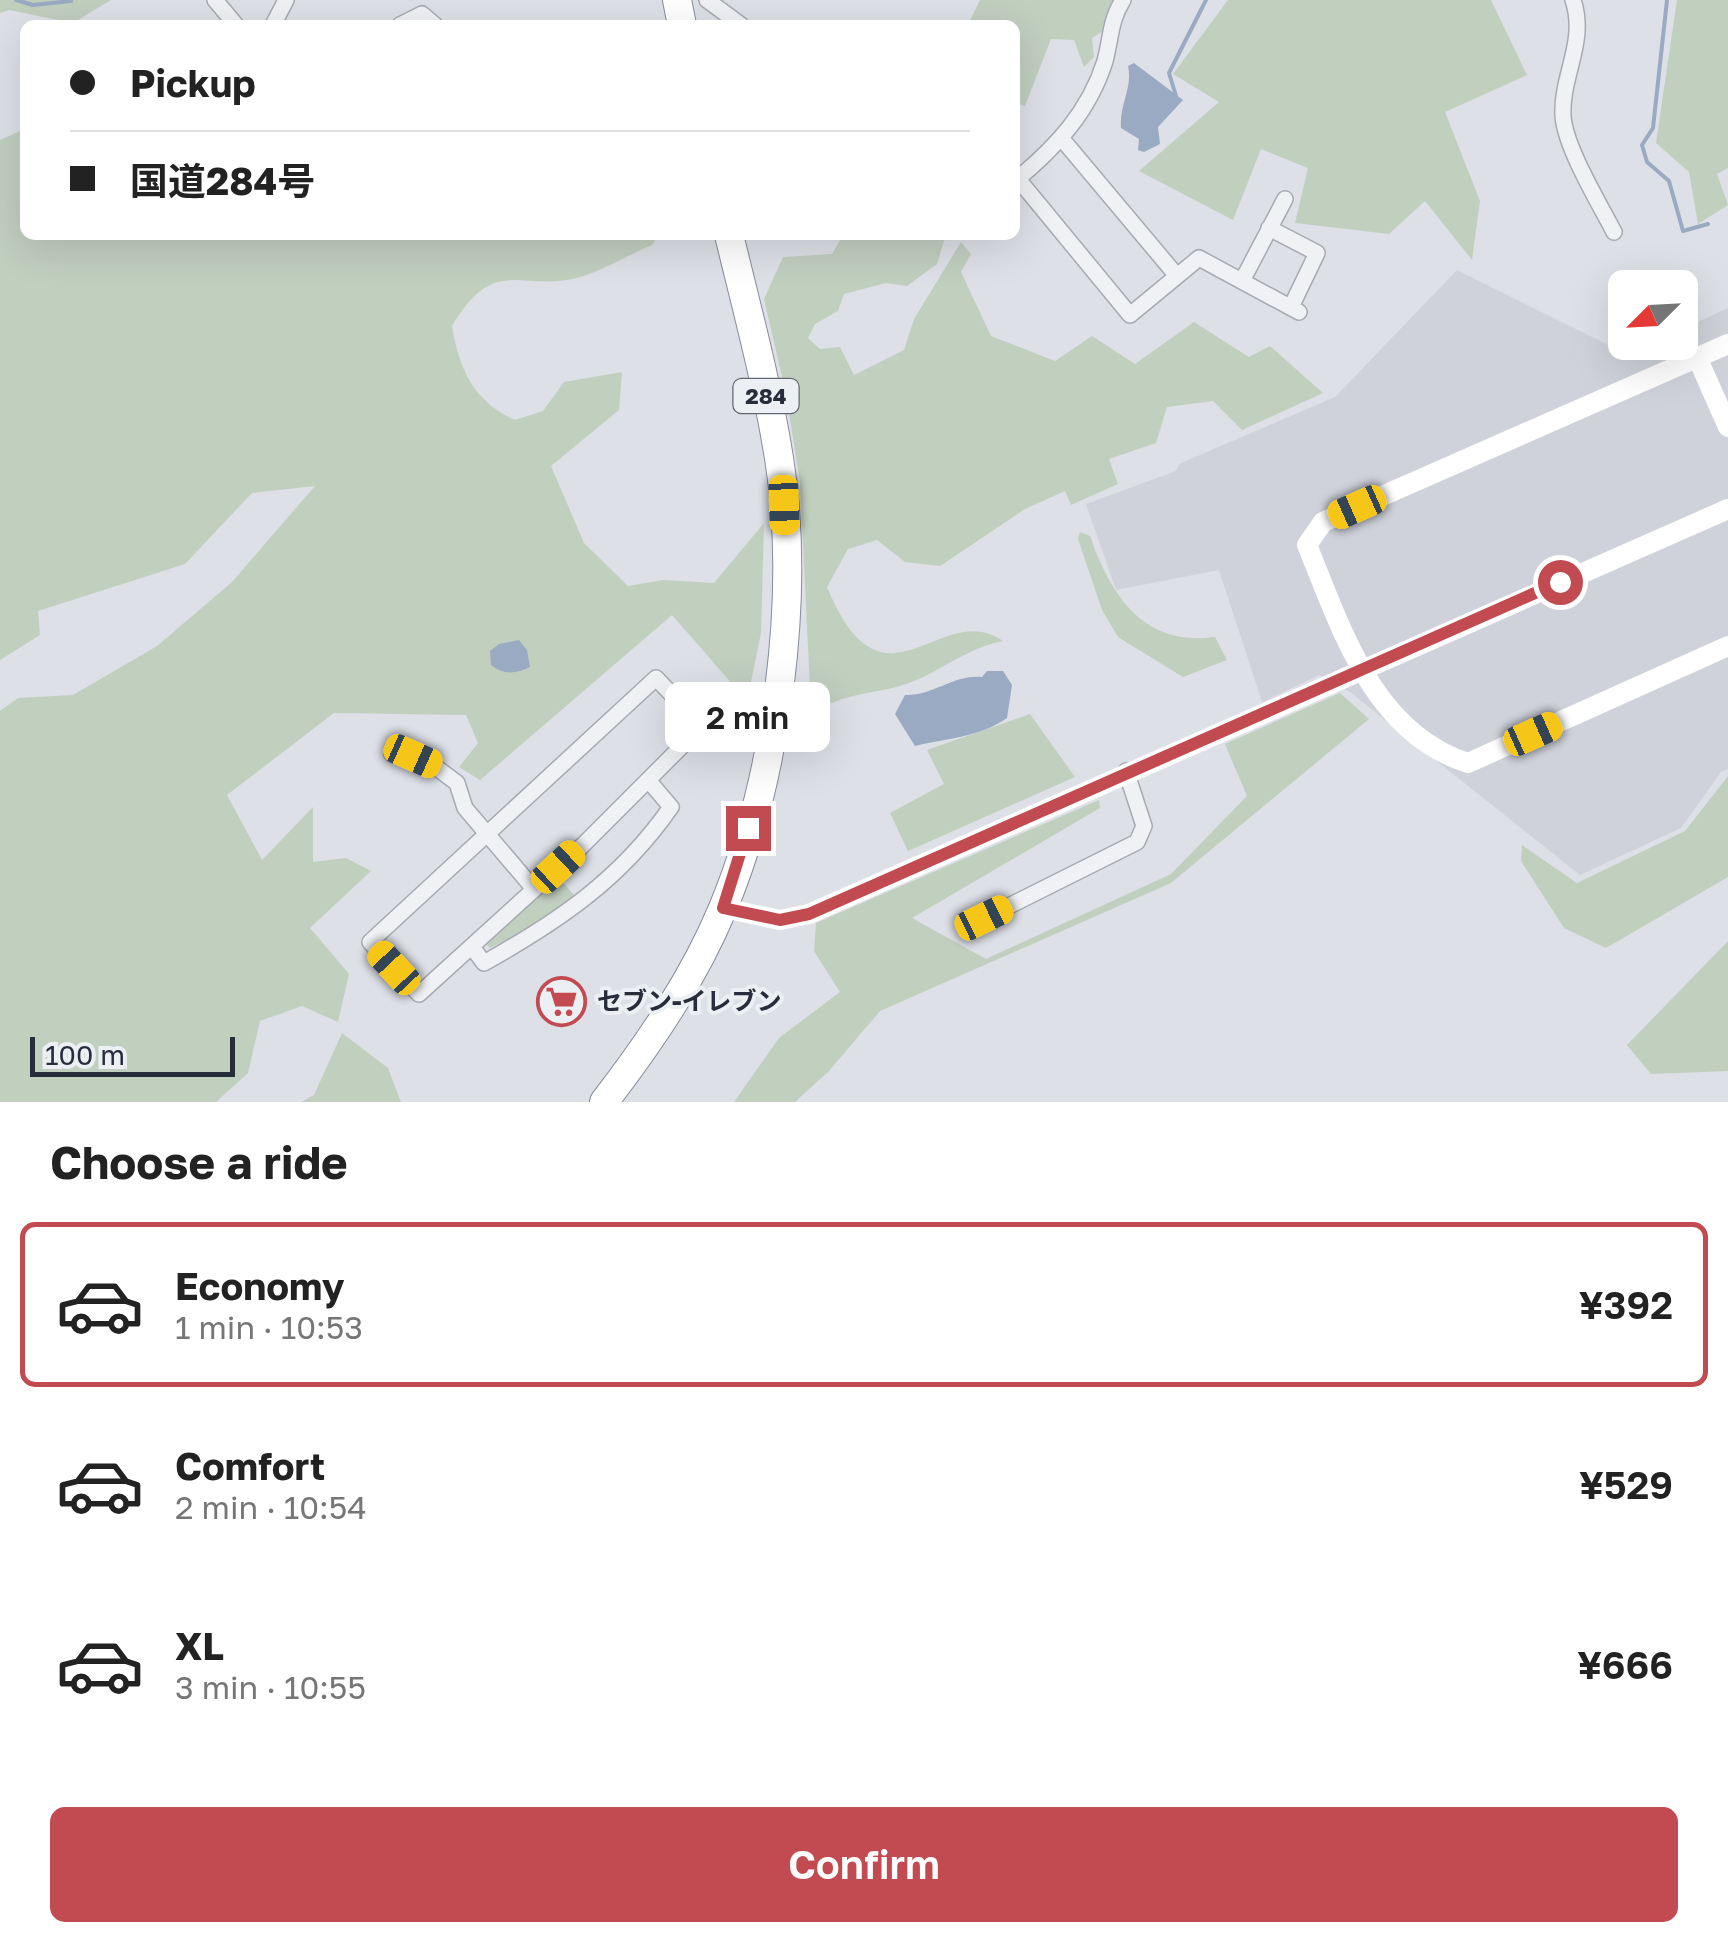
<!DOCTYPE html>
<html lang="en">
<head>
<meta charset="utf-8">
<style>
	body { margin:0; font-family:"Golos Text","Noto Sans JP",sans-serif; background:#f6f6f6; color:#222; height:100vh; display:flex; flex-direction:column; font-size:38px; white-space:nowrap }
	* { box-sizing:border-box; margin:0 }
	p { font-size:32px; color:#767676 }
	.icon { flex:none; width:55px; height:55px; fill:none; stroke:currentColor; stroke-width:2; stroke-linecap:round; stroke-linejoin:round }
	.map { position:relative; height:1102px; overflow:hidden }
	.panel { display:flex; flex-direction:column; background:#fff; flex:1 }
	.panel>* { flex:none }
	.banner { position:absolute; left:20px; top:20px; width:1000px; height:220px; border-radius:15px; box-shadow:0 10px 40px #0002; display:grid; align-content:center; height:220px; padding:0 50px; background:#fff }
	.needle { width:65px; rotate:246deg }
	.fabs { position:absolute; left:1608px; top:270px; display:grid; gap:20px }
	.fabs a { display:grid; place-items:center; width:90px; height:90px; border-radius:15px; background:#fff; box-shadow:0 10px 40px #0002; font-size:50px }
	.scale { position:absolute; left:30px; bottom:25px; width:205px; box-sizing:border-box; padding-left:10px; border:5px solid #282d3b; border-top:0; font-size:28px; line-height:35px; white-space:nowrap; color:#282d3b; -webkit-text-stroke:8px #eceff4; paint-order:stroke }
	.end { position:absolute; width:45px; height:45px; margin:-22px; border:12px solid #c24a51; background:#fff; box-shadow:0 0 0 5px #fff }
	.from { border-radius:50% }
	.bubble { position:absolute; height:70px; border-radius:15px; background:#fff; box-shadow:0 10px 40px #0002; font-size:32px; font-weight:600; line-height:70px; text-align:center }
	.car { position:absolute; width:30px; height:60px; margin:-30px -15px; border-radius:12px; box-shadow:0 0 8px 2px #0007; background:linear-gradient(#f5c518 24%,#345 0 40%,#f5c518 0 76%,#345 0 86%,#f5c518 0) }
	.banner b { display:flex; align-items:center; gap:35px; height:95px; font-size:38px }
	.banner b+b { border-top:2px solid #e0e0e0 }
	.banner i { width:25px; height:25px; background:#222 }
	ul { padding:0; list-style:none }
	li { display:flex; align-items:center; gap:30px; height:165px; margin:0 20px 15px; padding:0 30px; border:5px solid transparent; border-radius:15px }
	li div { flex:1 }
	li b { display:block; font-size:38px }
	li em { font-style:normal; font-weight:600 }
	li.selected { border-color:#c24a51 }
	li>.icon { width:90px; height:90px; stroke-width:1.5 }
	h2 { padding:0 50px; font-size:45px; line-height:120px }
	.primary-button { display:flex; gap:20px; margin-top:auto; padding:20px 50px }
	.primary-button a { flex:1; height:115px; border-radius:15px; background:#c24a51; color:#fff; font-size:40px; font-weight:600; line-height:115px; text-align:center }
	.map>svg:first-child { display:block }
	.built { fill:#cfd2da }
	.green { fill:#c1cfbf }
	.water { fill:#9aaac3 }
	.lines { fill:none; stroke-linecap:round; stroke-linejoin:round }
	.stream { stroke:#9aaac3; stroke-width:4 }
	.street-casing { stroke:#a7aab3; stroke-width:18 }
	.highway-casing { stroke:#868c9b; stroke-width:30 }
	.street { stroke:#eff1f4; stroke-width:15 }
	.secondary { stroke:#fff; stroke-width:20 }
	.highway { stroke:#fff; stroke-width:28 }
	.route { stroke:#c24a51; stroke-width:12 }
	.labels { text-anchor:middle; stroke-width:8; stroke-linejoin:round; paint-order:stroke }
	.shield { fill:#eceff4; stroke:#636772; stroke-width:2.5 }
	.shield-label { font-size:22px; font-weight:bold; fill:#282d3b }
	.poi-label { font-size:25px; font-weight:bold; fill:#282d3b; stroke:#eceff4; text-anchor:start }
</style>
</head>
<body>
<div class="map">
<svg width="1728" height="1102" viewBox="0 0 1728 1102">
	<rect width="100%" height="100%" fill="#dde0e6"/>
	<path class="built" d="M 1457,270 L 1626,354 L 1652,343 L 1680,342 L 1680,330 L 1728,308 L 1728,769 L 1721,772 L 1681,828 L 1580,875 L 1350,692 L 1320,675 L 1262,702 L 1219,570 L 1116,590 L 1086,504 L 1176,471 L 1179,464 L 1335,397 Z"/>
	<path class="green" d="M 0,0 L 111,0 L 73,23 L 9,10 L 0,13 Z
		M 980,0 L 1118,0 L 1103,31 L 1092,38 L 1094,57 L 1084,67 L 1074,40 L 1051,39 L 1025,106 L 1015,103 L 1015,25 L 968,25 Z
		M 1228,0 L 1491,0 L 1527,75 L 1445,112 L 1480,201 L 1472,260 L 1425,201 L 1389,234 L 1295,223 L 1308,168 L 1261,149 L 1233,220 L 1139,171 L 1219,102 L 1173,74 Z
		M 1677,0 L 1728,0 L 1728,168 L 1717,174 L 1728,205 L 1698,224 L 1689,172 L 1656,143 Z
		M 25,129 L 25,235 L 659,235 L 652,245 C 628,255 604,270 580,277 C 520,294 496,252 452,326 C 459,369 474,402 515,420 L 543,411 L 564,382 L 622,372 L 619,410 L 551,466 L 584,543 L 628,586 L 663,580 L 714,583 L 764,523 L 761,633 L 747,701 L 672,615 L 480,780 L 459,767 L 478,743 L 466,715 L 334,713 L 227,795 L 262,860 L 313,807 L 313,862 L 346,858 L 371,871 L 310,928 L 349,974 L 338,1022 L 302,1006 L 260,1021 L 248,1073 L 216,1102 L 0,1102 L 0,711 L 18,698 L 73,695 L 157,646 L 232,582 L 315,486 L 252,493 L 185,564 L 38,611 L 40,635 L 0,660 L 0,140 Z
		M 843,235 L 946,235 L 937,264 L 907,286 L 886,283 L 844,294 L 838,311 L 815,324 L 808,338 L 820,349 L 840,347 L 854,375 L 904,350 L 914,319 L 961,242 L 971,254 L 961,272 L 991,336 L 1055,361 L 1092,336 L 1135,364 L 1194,322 L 1249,357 L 1270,346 L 1323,393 L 1242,430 L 1213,401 L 1167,407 L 1156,443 L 1109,459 L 1118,484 L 1071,505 L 1065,491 L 1025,509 L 940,566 L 905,562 L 877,540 L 848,549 L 827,587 C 884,725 940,597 1003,641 C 967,648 943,670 909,683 C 885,692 857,692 832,703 L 810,688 L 800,482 L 786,394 L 764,299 L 783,257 L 832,254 Z
		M 1080,532 L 1090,536 C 1111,596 1144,647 1215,637 L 1227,660 L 1183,677 L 1118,637 L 1102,610 L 1078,539 Z
		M 1340,693 L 1369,719 L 1171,883 L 880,1011 L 829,1071 L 795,1102 L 734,1102 L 779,1038 L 840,992 L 814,951 L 816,923 L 1099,800 L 1100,808 L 912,918 L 986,959 L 1171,874 L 1247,796 L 1225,744 Z
		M 1030,714 L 1075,777 L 908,851 L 890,813 L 944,784 L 927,750 Z
		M 1728,776 L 1728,877 L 1606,948 L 1564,928 L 1521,861 L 1522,845 L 1577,883 L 1685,831 Z
		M 556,875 L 575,896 L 551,918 L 490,948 L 484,942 Z
		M 1728,941 L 1728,1071 L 1651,1074 L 1627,1045 Z
		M 342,1033 L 388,1068 L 401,1102 L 301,1102 L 314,1095 Z"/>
	<path class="water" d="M 1134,63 L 1183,100 L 1158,127 L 1160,144 L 1144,152 L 1138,150 L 1139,139 L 1121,128 C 1119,105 1133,88 1128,66 Z
		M 519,640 L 527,650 L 530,667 C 516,674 503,675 491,665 L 490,651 L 499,644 Z
		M 987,671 L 1003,671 L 1012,685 L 1007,718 C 980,737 948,738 915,746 L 895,714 L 905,695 C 933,696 954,674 982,677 Z"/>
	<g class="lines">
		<path class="stream" d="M 16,0 L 33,5 L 71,1
			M 1667,0 L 1653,128 L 1642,145 L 1647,162 L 1669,181 L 1683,231 L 1708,224
			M 1176,96 L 1169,73 L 1206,0"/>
		<defs>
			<path id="street" d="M 215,0 L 236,25
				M 707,0 L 741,25
				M 1573,0 C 1587,42 1561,75 1563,116 C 1565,147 1599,203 1614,232
				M 273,25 L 286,0
				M 400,25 L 422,14 L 435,25
				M 1062,139 L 1177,276
				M 1018,179 L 1130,315 L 1199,258 L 1299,312
				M 1015,181 C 1056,147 1089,112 1105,61 C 1111,39 1110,20 1123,0
				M 1269,228 L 1317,253 L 1291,307
				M 1242,281 L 1285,199
				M 702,726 L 656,678 L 370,942 L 419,994 L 583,845 L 702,726 L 758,725 L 772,731
				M 392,754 L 433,765 L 457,783 L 465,808 L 534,889
				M 985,918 L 1137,842 L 1144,826 L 1126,771
				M 472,947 L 484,963 C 559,921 621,879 671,807 L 648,780"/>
			<path id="highway" d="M 677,0 L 682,25
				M 604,1102 C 650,1042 694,978 723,908 C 777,778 801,597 779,458 C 767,383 747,309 729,235"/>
		</defs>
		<use href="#street" class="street-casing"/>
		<use href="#highway" class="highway-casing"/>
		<use href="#street" class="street"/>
		<path class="secondary" d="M 1728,344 L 1323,522 L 1307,545 C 1341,628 1373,733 1468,763 L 1728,646
			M 1697,357 L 1728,427
			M 723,908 L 780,920 L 809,914 L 1728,509"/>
		<use href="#highway" class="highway"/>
	</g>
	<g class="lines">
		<path class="route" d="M 748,828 L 723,908 L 780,920 L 809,914 L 1560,582"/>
	</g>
	<defs>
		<symbol id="supermarket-ring" viewBox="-11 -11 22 22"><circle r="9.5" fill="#eceff4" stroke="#c24a51" stroke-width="1.5"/><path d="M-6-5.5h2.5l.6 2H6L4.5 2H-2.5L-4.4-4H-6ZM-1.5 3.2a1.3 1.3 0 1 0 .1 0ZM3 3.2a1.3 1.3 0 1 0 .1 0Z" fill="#c24a51"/></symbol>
	</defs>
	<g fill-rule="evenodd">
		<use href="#supermarket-ring" x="534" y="974" width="55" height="55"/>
	</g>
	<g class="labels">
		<rect class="shield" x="733.5" y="379" width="65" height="34" rx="8"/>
		<g class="shield-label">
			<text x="766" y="404">284</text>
		</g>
		<g class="poi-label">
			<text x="597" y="1010">セブン-イレブン</text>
		</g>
	</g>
</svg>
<div class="fabs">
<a><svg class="needle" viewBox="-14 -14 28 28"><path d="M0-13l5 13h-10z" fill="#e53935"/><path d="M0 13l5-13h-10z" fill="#767676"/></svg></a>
</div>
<div class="scale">100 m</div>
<i class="end from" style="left:1560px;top:582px"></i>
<i class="end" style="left:748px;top:828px"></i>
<div class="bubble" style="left:665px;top:682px;width:165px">2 min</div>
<i class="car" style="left:784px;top:505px;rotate:178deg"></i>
<i class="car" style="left:1357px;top:507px;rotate:246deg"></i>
<i class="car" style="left:1533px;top:734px;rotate:66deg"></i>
<i class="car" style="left:413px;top:756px;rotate:114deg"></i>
<i class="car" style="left:558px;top:867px;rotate:47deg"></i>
<i class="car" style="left:984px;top:918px;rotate:64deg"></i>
<i class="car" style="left:394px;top:968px;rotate:317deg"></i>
<div class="banner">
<b><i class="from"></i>Pickup</b>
<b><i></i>国道284号</b>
</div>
</div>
<section class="panel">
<h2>Choose a ride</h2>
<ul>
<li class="selected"><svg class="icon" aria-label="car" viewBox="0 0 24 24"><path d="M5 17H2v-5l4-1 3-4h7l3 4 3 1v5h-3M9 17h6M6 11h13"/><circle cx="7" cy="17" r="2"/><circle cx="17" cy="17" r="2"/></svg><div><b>Economy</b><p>1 min · 10:53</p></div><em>¥392</em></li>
<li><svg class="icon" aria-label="car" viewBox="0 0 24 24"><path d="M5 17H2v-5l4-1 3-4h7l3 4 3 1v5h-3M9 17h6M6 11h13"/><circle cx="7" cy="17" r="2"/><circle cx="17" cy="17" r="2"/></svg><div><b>Comfort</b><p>2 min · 10:54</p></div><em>¥529</em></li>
<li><svg class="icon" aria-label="car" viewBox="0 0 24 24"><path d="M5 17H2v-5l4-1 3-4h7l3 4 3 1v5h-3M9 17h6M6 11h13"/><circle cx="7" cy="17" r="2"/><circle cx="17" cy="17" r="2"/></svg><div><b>XL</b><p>3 min · 10:55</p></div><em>¥666</em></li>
</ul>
<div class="primary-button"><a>Confirm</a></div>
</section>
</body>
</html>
